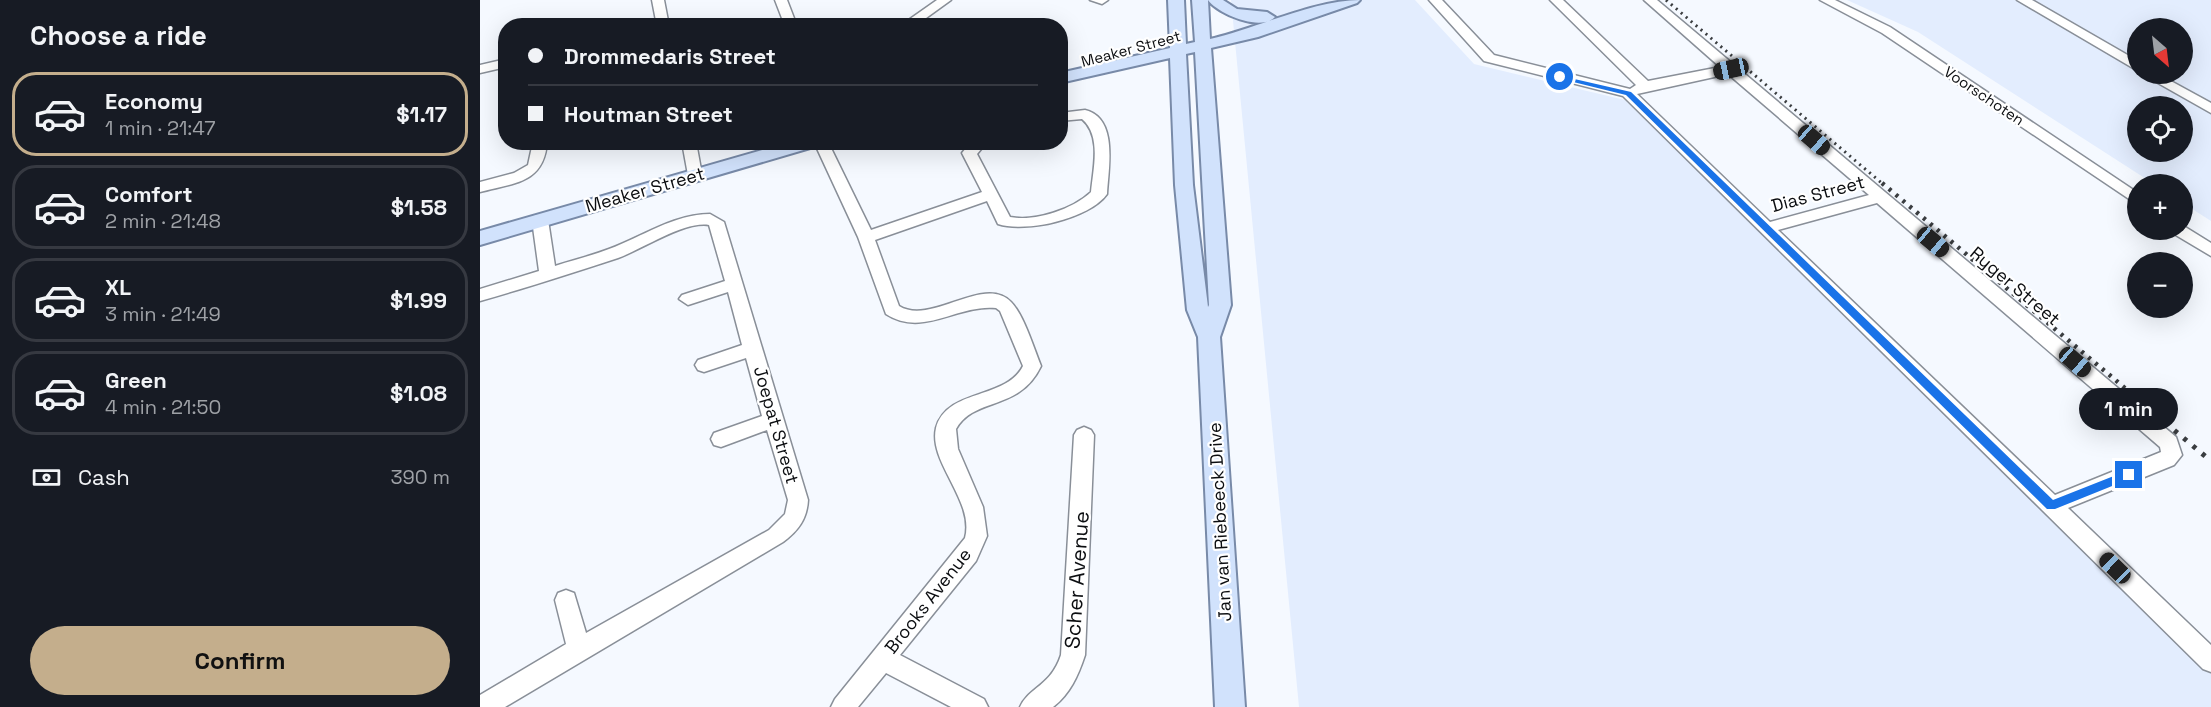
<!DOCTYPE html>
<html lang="en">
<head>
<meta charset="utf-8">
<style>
	body { margin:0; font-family:"Space Grotesk",sans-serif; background:#20242c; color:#f1f3f6; height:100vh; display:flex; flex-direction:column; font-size:22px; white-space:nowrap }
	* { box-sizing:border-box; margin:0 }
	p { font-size:20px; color:#9ea1a6 }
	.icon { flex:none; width:33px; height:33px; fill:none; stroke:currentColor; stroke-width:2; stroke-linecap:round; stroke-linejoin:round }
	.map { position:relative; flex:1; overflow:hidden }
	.drawer { display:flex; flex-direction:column; background:#171b24; width:480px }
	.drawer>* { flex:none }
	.top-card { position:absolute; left:18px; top:18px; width:570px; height:132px; border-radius:24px; box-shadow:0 6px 24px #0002; display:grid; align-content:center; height:132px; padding:0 30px; background:#171b24 }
	.needle { width:39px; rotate:152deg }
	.controls { position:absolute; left:1647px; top:18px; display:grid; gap:12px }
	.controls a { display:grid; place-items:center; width:66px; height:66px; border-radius:50%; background:#171b24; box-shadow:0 6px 24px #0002; font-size:30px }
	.end { position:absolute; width:27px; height:27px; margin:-14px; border:8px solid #1a73e8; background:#fff; box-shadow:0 0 0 3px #fff }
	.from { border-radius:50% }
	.bubble { position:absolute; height:42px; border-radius:21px; background:#171b24; box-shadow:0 6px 24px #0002; font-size:20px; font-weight:600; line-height:42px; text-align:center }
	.car { position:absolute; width:18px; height:36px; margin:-18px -9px; border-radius:8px; box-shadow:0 0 4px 2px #0007; background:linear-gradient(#222 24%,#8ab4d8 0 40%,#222 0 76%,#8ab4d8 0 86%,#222 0) }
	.top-card b { display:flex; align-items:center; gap:21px; height:57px; font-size:22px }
	.top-card b+b { border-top:2px solid #363941 }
	.top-card i { width:15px; height:15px; background:#f1f3f6 }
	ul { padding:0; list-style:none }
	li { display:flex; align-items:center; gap:18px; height:84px; margin:0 12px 9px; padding:0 18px; border:3px solid #363941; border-radius:24px }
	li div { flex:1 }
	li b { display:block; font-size:22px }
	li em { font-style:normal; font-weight:600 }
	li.selected { border-color:#c4ae8c }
	li>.icon { width:54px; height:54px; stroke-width:1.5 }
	h2 { padding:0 30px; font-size:27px; line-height:72px }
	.pay { display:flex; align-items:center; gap:15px; height:66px; padding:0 30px; font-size:22px }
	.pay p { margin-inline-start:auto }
	.action { display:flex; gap:12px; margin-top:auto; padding:12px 30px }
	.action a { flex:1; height:69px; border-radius:36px; background:#c4ae8c; color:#111; font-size:24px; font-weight:600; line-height:69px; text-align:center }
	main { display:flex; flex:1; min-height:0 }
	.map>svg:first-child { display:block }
	.built { fill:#e3edfe; fill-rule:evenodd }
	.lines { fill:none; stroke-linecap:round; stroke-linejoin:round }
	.minor-casing { stroke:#898f98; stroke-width:3 }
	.major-casing { stroke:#788aa8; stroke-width:4 }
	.minor { fill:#fff; fill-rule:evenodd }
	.major { fill:#d1e2fc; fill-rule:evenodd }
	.rail-far2 { stroke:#3a3d40; stroke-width:3; stroke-dasharray:2 4.5; stroke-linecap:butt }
	.rail-far1 { stroke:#3a3d40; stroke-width:4.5; stroke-dasharray:3 6; stroke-linecap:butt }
	.rail { stroke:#3a3d40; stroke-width:5; stroke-dasharray:4 8; stroke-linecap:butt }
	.route { fill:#1a73e8 }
	.labels { text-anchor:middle; stroke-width:4.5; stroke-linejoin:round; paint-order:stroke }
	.far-street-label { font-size:15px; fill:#0b0d10; stroke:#fff }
	.street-label { font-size:18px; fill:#0b0d10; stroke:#fff }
	.near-street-label { font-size:21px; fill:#0b0d10; stroke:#fff }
</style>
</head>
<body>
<main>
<section class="drawer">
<h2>Choose a ride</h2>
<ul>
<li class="selected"><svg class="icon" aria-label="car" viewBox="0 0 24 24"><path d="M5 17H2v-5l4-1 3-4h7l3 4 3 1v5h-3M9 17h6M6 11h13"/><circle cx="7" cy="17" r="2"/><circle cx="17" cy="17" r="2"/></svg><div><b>Economy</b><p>1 min · 21:47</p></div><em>$1.17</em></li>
<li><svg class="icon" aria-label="car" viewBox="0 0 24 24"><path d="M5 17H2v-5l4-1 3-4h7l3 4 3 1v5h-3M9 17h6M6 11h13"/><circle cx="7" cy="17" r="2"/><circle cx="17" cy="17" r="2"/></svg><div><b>Comfort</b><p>2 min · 21:48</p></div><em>$1.58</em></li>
<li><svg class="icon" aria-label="car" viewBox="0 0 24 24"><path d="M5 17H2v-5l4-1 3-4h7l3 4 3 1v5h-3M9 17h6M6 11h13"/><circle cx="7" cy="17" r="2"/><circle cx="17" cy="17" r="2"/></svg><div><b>XL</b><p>3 min · 21:49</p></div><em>$1.99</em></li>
<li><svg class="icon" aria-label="car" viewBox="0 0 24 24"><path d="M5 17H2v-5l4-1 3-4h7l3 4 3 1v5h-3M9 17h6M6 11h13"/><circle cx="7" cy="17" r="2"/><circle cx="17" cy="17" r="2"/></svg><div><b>Green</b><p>4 min · 21:50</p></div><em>$1.08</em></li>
</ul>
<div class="pay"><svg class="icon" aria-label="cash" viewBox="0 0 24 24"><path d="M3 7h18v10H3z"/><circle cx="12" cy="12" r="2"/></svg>Cash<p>390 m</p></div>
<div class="action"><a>Confirm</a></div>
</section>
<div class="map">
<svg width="1731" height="707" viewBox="0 0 1731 707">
	<rect width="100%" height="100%" fill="#f5f9ff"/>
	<path class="built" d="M 751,0 L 935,0 L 994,64 L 1145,100 L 1731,673 L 1731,707 L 819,707 Z
		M 1367,0 L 1731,0 L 1731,221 L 1703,203 L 1702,184 L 1674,184 L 1438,32 ZM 1658,28 L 1702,28 L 1702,74 L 1658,74 ZM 1658,106 L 1702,106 L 1702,152 L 1658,152 Z"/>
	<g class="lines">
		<defs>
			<path id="minor" d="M 172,0 L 184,0 L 189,26 L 177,26 Z
				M 295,0 L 307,0 L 317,26 L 305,26 Z
				M 457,0 L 471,0 L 435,26 L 420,26 Z
				M 610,0 L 628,0 L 622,4 Z
				M 949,0 L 962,0 L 1014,55 L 1150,89 L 1156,85 L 1070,0 L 1083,0 L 1168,81 L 1240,67 L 1164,0 L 1177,0 L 1696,437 L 1702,455 L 1694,465 L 1588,508 L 1731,645 L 1731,672 L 1723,669 L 1143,96 L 1004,61 ZM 1248,74 L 1389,195 L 1290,222 L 1157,94 ZM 1397,203 L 1680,447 L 1681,452 L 1575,495 L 1298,230 Z
				M 1340,0 L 1355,0 L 1410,27 L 1658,193 L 1658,205 L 1402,33 Z
				M 1537,0 L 1552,0 L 1658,61 L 1658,71 Z
				M 26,59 L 26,67 L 0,73 L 0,65 Z
				M 1662,74 L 1678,74 L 1731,103 L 1731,113 Z
				M 605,110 C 639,118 628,170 627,194 C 609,219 546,233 518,224 L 507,201 L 395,240 L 419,306 C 451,326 504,274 531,302 C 544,315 554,349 561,366 C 539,412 495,396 476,429 L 478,449 L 503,507 L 507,536 L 496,561 L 420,655 L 504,699 L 508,707 L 471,707 L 406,673 L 378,707 L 351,707 L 355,699 L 485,538 C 495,501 448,462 456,428 C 467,388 526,400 543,366 L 520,311 L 516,308 C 477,304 443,338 406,314 L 378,237 L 334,142 L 348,142 L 391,230 L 502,192 L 482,153 L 491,142 L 507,142 L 497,154 L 530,217 C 555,222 593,209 611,192 C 613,169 622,136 602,119 L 580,121 L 580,113 Z
				M 53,142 L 67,142 C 64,184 33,183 0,192 L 0,182 L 34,173 L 48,165 Z
				M 202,142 L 216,142 L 222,175 L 220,178 L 215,180 L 208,175 Z
				M 230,214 L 244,222 L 328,500 C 327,519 318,531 303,542 L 25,707 L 0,707 L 0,695 L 86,644 L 75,600 L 78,593 L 86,590 L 94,593 L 106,633 L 289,530 L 305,514 L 308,500 L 287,430 L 241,447 L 234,445 L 231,439 L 234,433 L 282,416 L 266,358 L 224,372 L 218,370 L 215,365 L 218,360 L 262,345 L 248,292 L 208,305 L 199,299 L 202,295 L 245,281 L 229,225 C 204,221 163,249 138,258 C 92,273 46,288 0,301 L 0,289 L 59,271 L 52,220 L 54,216 L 60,215 L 68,220 L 75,266 C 93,260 111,256 129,249 C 162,237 194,214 230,214 Z
				M 1702,225 L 1731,243 L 1731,256 L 1694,234 L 1692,230 L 1702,230 Z
				M 604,427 L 611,430 L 614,435 L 605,655 C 598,676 590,694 573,707 L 540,707 C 549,687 571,686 581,655 L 594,435 L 597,430 Z"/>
			<path id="major" d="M 688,0 L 704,0 L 706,44 L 715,42 L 712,0 L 743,0 L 757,9 L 787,12 L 795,17 C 781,32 738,14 728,0 L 730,39 C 777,28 835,0 880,0 L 877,3 L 778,37 L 731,48 L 751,305 L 740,337 L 765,707 L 735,707 L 718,337 L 707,310 L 695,185 L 690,58 L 580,83 L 580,73 L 690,48 ZM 715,52 L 729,305 L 728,307 L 713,185 L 706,54 Z
				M 310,142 L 340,142 L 337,146 L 0,245 L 0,231 Z"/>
		</defs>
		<use href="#minor" class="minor-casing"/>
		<use href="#major" class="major-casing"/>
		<use href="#minor" class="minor"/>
		<use href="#major" class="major"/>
		<path class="rail-far2" d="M 1186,0 L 1404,185"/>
		<path class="rail-far1" d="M 1402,183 L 1678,416"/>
		<path class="rail" d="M 1676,415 L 1731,461"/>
	</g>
	<path class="route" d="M 1077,75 L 1151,92 L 1573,500 L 1649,470 L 1654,475 L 1652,478 L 1575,509 L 1567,509 L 1146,95 L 1077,78 Z"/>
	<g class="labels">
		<g class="far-street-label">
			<text transform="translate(651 49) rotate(-15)" y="5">Meaker Street</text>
			<text transform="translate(1504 96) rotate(34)" y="5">Voorschoten</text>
		</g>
		<g class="street-label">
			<text transform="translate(165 190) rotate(-16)" y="6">Meaker Street</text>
			<text transform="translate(1338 194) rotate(-15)" y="6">Dias Street</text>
			<text transform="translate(1535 286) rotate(40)" y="6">Ryger Street</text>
			<text transform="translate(296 425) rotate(74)" y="6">Joepat Street</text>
			<text transform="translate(740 522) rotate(-93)" y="6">Jan van Riebeeck Drive</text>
			<text transform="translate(448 601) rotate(-52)" y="6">Brooks Avenue</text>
		</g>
		<g class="near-street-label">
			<text transform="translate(597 580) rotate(-86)" y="7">Scher Avenue</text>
		</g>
	</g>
</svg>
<div class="controls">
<a><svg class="needle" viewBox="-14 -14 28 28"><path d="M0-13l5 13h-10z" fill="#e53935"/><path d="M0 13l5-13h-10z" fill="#9ea1a6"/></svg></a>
<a><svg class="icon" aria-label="locate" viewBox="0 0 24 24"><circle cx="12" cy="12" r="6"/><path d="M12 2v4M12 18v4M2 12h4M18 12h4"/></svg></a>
<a>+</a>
<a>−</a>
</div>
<i class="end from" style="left:1080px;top:77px"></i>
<i class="end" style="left:1649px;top:475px"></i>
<div class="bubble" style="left:1599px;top:388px;width:99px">1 min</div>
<i class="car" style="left:1251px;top:69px;rotate:258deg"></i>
<i class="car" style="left:1334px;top:140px;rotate:131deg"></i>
<i class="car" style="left:1453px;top:242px;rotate:130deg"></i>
<i class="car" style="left:1595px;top:362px;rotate:131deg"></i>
<i class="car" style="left:1635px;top:568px;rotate:314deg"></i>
<div class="top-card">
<b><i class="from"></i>Drommedaris Street</b>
<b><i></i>Houtman Street</b>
</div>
</div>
</main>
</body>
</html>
